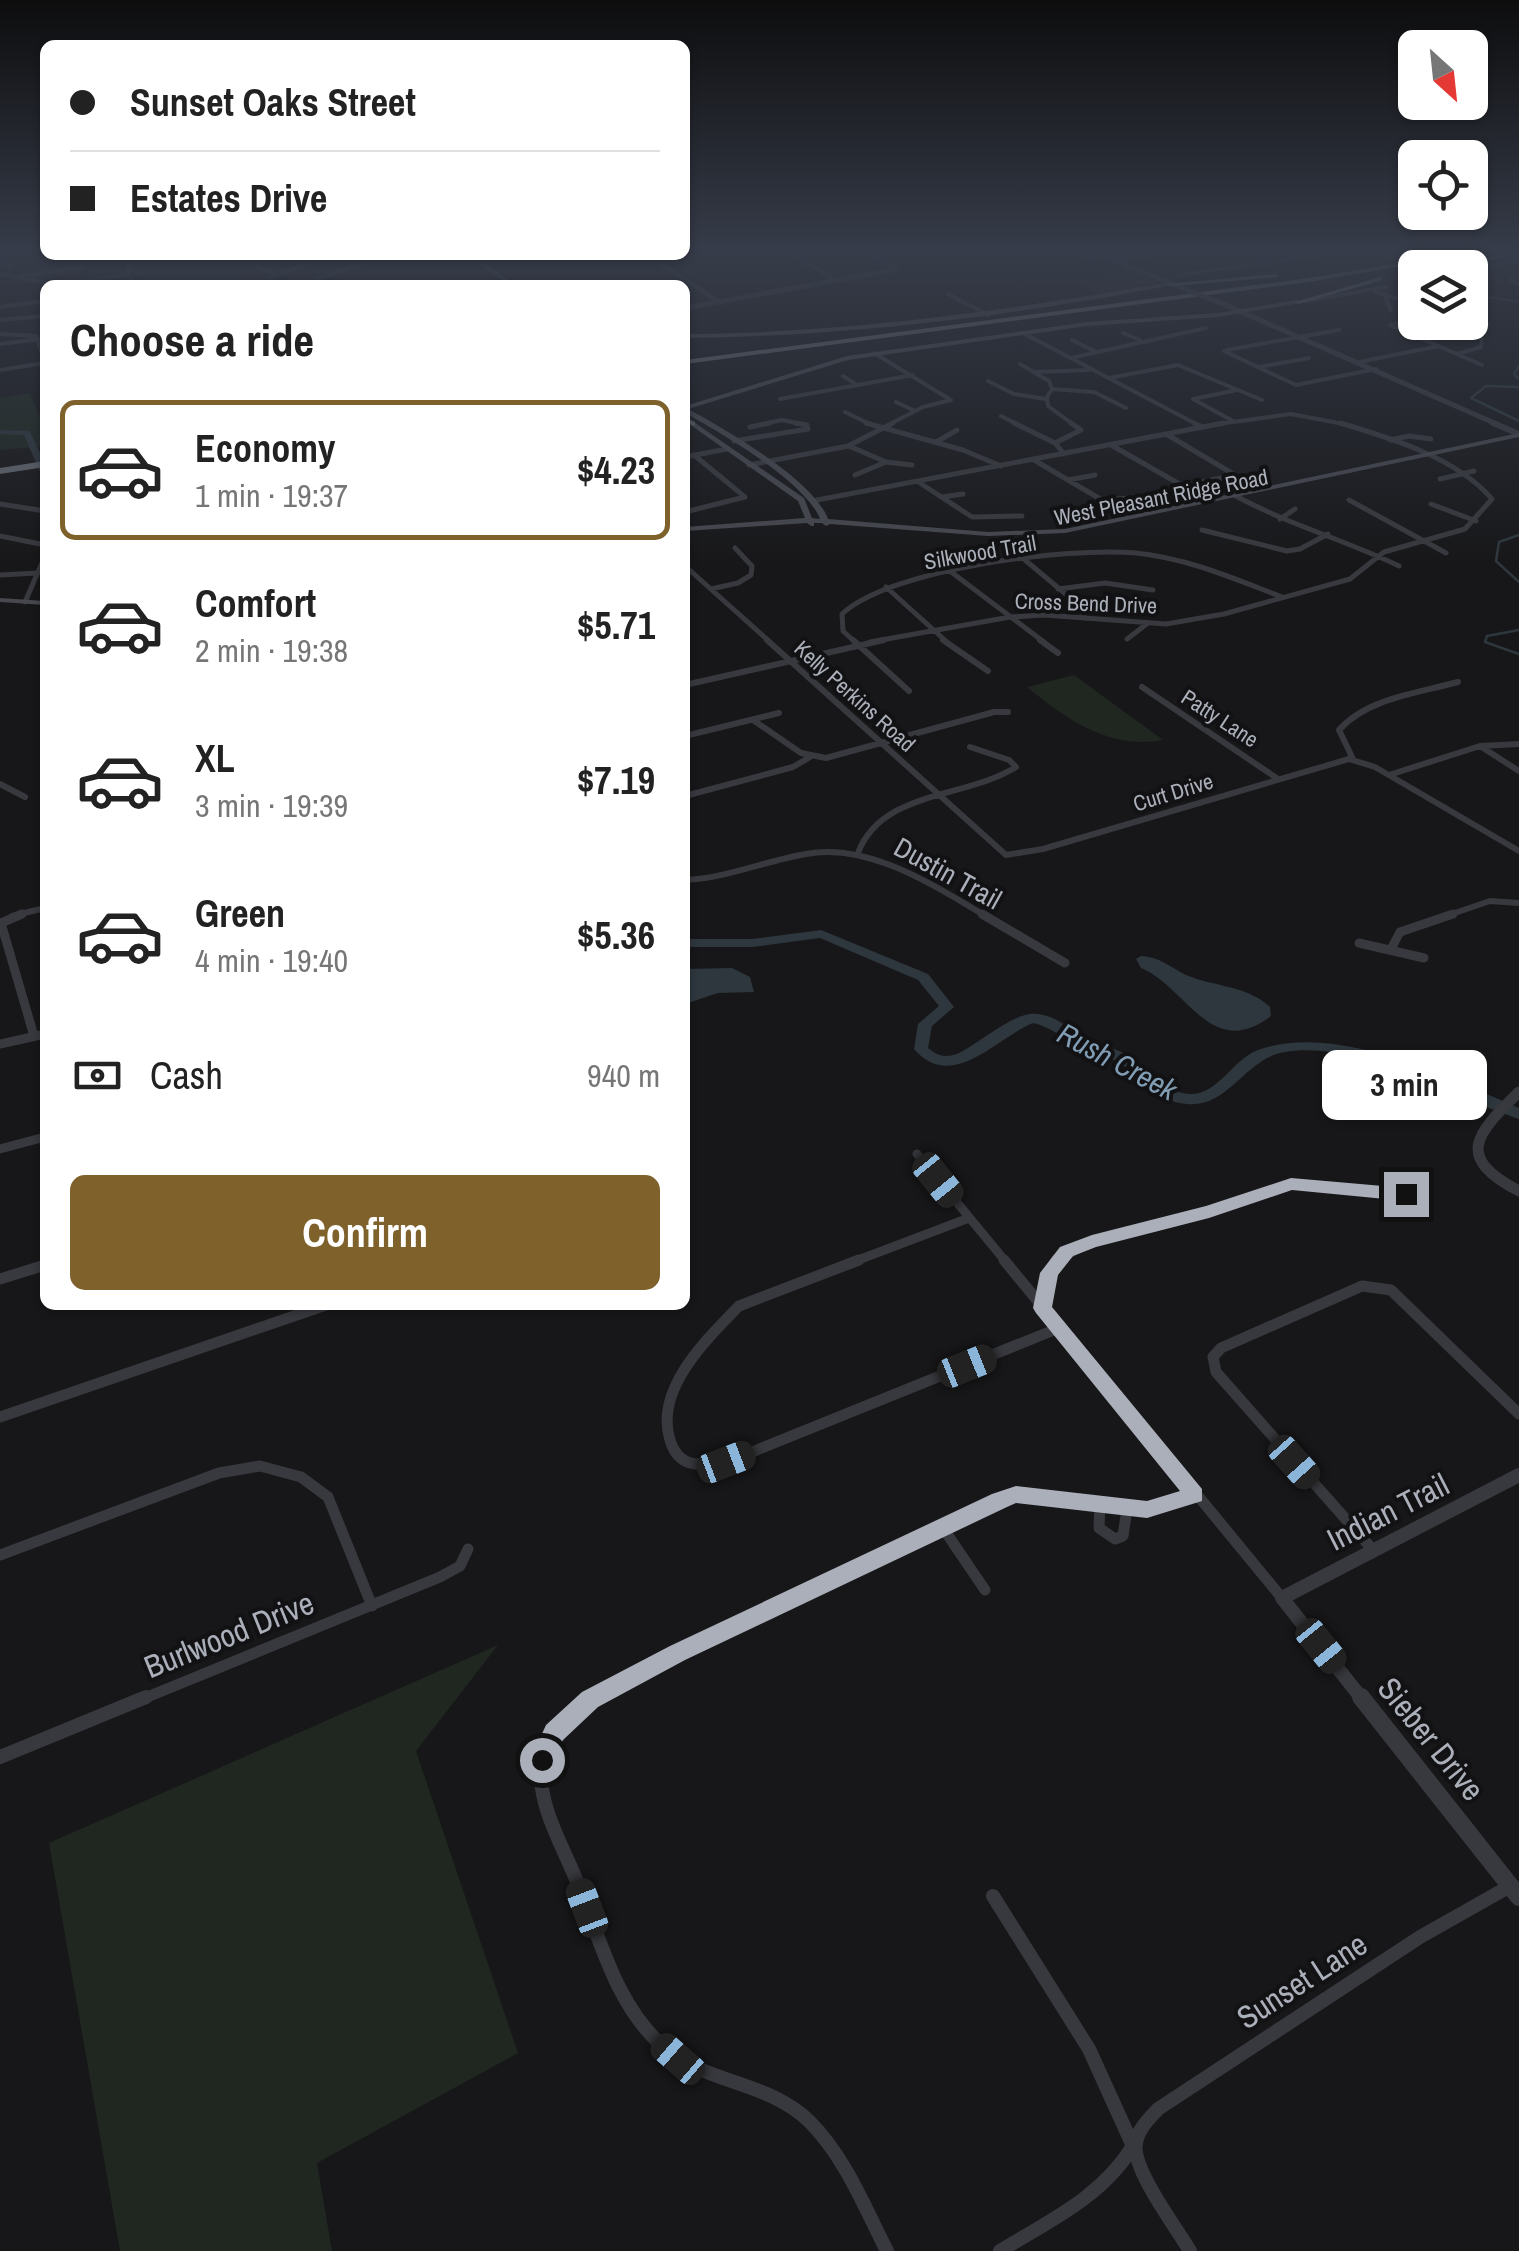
<!DOCTYPE html>
<html lang="en">
<head>
<meta charset="utf-8">
<style>
	body { margin:0; font-family:"Archivo Narrow",sans-serif; background:#f2f2f2; color:#222; height:100vh; display:flex; flex-direction:column; font-size:38px; white-space:nowrap }
	* { box-sizing:border-box; margin:0 }
	p { font-size:32px; color:#767676 }
	.icon { flex:none; width:55px; height:55px; fill:none; stroke:currentColor; stroke-width:2; stroke-linecap:round; stroke-linejoin:round }
	.map { position:relative; flex:1; overflow:hidden }
	.side { position:absolute; left:40px; top:280px; width:650px; height:1030px; display:flex; flex-direction:column; background:#fff; border-radius:15px; box-shadow:0 2px 8px #0004 }
	.side>* { flex:none }
	.top-card { position:absolute; left:40px; top:40px; width:650px; height:220px; border-radius:15px; box-shadow:0 2px 8px #0004; display:grid; align-content:center; height:220px; padding:0 30px; background:#fff }
	.needle { width:65px; rotate:153deg }
	.buttons { position:absolute; left:1398px; top:30px; display:grid; gap:20px }
	.buttons a { display:grid; place-items:center; width:90px; height:90px; border-radius:15px; background:#fff; box-shadow:0 2px 8px #0004; font-size:50px }
	.end { position:absolute; width:45px; height:45px; margin:-22px; border:12px solid #aaafb9; background:#111; box-shadow:0 0 0 5px #111 }
	.from { border-radius:50% }
	.bubble { position:absolute; height:70px; border-radius:15px; background:#fff; box-shadow:0 2px 8px #0004; font-size:32px; font-weight:800; line-height:70px; text-align:center }
	.car { position:absolute; width:30px; height:60px; margin:-30px -15px; border-radius:12px; box-shadow:0 0 8px 2px #0007; background:linear-gradient(#222 24%,#8ab4d8 0 40%,#222 0 76%,#8ab4d8 0 86%,#222 0) }
	.top-card b { display:flex; align-items:center; gap:35px; height:95px; font-size:38px }
	.top-card b+b { border-top:2px solid #e0e0e0 }
	.top-card i { width:25px; height:25px; background:#222 }
	ul { padding:0; list-style:none }
	li { display:flex; align-items:center; gap:30px; height:140px; margin:0 20px 15px; padding:0 10px; border:5px solid transparent; border-radius:15px }
	li div { flex:1 }
	li b { display:block; font-size:38px }
	li em { font-style:normal; font-weight:800 }
	li.on { border-color:#7f612c }
	li>.icon { width:90px; height:90px; stroke-width:1.5 }
	h2 { padding:0 30px; font-size:45px; line-height:120px }
	.pay { display:flex; align-items:center; gap:25px; height:110px; padding:0 30px; font-size:38px }
	.pay p { margin-inline-start:auto }
	.action { display:flex; gap:20px; margin-top:auto; padding:20px 30px }
	.action a { flex:1; height:115px; border-radius:15px; background:#7f612c; color:#fff; font-size:40px; font-weight:800; line-height:115px; text-align:center }
	.map>svg:first-child { display:block }
	.built { fill:#232326 }
	.green { fill:#1f2720 }
	.water { fill:#2d373d }
	.lines { fill:none; stroke-linecap:round; stroke-linejoin:round }
	.stream { stroke:#2d373d; stroke-width:2.5 }
	.river { fill:#2d373d; fill-rule:evenodd }
	.minor-far5 { stroke:#38393e; stroke-width:4 }
	.minor-far4 { stroke:#38393e; stroke-width:5 }
	.minor-far3 { stroke:#38393e; stroke-width:6 }
	.minor-far2 { stroke:#38393e; stroke-width:9 }
	.minor-far1 { stroke:#38393e; stroke-width:11 }
	.minor { stroke:#38393e; stroke-width:14 }
	.tertiary-far4 { stroke:#38393e; stroke-width:5 }
	.tertiary-far3 { stroke:#38393e; stroke-width:6 }
	.tertiary-far2 { stroke:#38393e; stroke-width:11 }
	.tertiary-far1 { stroke:#38393e; stroke-width:14 }
	.tertiary { stroke:#38393e; stroke-width:18 }
	.secondary { fill:#46484e; fill-rule:evenodd }
	.motorway { fill:#64686f; fill-rule:evenodd }
	.tertiary-bridge { stroke:#38393e; stroke-width:5 }
	.route { fill:#aaafb9 }
	.labels { text-anchor:middle; stroke-width:8; stroke-linejoin:round; paint-order:stroke }
	.far-street-label { font-size:22px; fill:#aaafb9; stroke:#121214 }
	.street-label { font-size:28px; fill:#aaafb9; stroke:#121214 }
	.water-label { font-size:30px; font-style:italic; fill:#819db4; stroke:#121214 }
	.near-street-label { font-size:32px; fill:#aaafb9; stroke:#121214 }
</style>
</head>
<body>
<div class="map">
<svg width="1519" height="2251" viewBox="0 0 1519 2251">
	<rect width="100%" height="100%" fill="#171719"/>
	<path class="built" d="M 144,255 L 221,255 L 248,285 L 143,285 L 135,273 L 138,262 L 134,257 Z
		M 1130,270 L 1161,283 L 1099,294 L 1070,281 Z"/>
	<path class="green" d="M 30,393 L 45,429 L 45,446 L 0,450 L 0,398 Z
		M 1074,675 L 1163,740 C 1109,750 1066,719 1027,687 Z
		M 498,1645 L 416,1751 L 518,2053 L 317,2163 L 332,2251 L 120,2251 L 49,1843 Z"/>
	<path class="water" d="M 1141,956 C 1160,957 1170,967 1186,975 C 1214,987 1247,985 1270,1007 L 1271,1016 C 1211,1062 1187,987 1141,968 L 1136,959 Z
		M 732,968 L 750,977 L 754,992 L 718,993 L 685,1004 L 685,969 Z"/>
	<g class="lines">
		<path class="stream" d="M 1438,252 L 1443,254
			M 0,256 L 16,252
			M 0,262 L 13,266 L 7,273
			M 1470,270 L 1519,260
			M 1470,294 L 1519,302
			M 1519,366 L 1514,374 L 1519,379
			M 1519,387 L 1486,386 L 1471,398 L 1519,421
			M 1519,535 L 1499,542 L 1496,561 L 1519,582
			M 1519,630 L 1487,636 L 1485,642 L 1519,654"/>
		<path class="river" d="M 0,430 L 30,431 L 45,464 L 45,477 L 41,474 L 24,435 L 0,434 Z
			M 821,930 L 928,974 L 954,1007 L 932,1026 L 928,1048 C 938,1056 944,1058 957,1054 C 978,1044 1008,1017 1030,1014 C 1052,1011 1073,1032 1092,1041 C 1103,1047 1116,1048 1127,1055 C 1148,1067 1164,1093 1190,1094 C 1218,1095 1232,1060 1258,1050 C 1337,1022 1446,1077 1519,1108 L 1519,1119 C 1451,1097 1358,1040 1285,1052 C 1245,1058 1229,1108 1187,1104 C 1156,1102 1141,1075 1116,1061 C 1105,1055 1092,1053 1081,1047 C 1064,1039 1051,1027 1033,1023 C 996,1038 952,1093 914,1049 L 918,1024 L 939,1006 L 918,980 L 820,938 L 752,947 L 685,947 L 685,939 L 752,939 Z"/>
		<path class="minor-far5" d="M 786,252 L 835,279
			M 866,252 L 898,269
			M 249,256 L 261,269 L 278,274
			M 125,257 L 138,255
			M 38,259 L 68,255
			M 486,260 L 517,255
			M 655,260 L 721,303
			M 1117,261 L 1169,252
			M 0,274 L 52,284 L 129,275
			M 1178,275 L 1341,252
			M 23,276 L 81,267
			M 1510,280 L 1519,284
			M 272,285 L 268,282 L 273,276 L 334,255
			M 298,285 L 390,255
			M 1375,292 L 1415,304
			M 948,294 L 988,315
			M 1390,296 L 1386,298 L 1391,310
			M 1306,301 L 1386,287
			M 0,307 L 45,301
			M 1415,318 L 1390,325 L 1482,365
			M 0,320 L 45,316
			M 1023,333 L 1198,425
			M 1123,333 L 1140,340
			M 0,334 L 36,336 L 45,362
			M 1072,340 L 1096,352
			M 0,344 L 39,339
			M 1227,350 L 1339,330
			M 1224,351 L 1296,385 L 1376,369
			M 874,353 L 951,400 L 923,407 L 888,425
			M 1457,354 L 1481,347 L 1483,326 L 1488,324
			M 1071,358 L 1206,328
			M 1359,362 L 1439,346
			M 1020,364 L 1049,381 L 1052,389 L 1047,397 L 1048,406 L 1074,425
			M 1259,367 L 1309,358
			M 0,370 L 45,363
			M 1036,372 L 1088,370
			M 843,376 L 857,385
			M 1109,378 L 1178,365 L 1262,400
			M 988,381 L 1014,394 L 1046,399
			M 1052,389 L 1094,392 L 1126,408
			M 780,399 L 913,375
			M 896,402 L 915,411
			M 845,412 L 872,425
			M 1001,416 L 1019,425
			M 1233,421 L 1193,399 L 1237,390
			M 758,425 L 782,420 L 807,425
			M 1211,425 L 1291,414 L 1349,425"/>
		<path class="minor-far4" d="M 795,423 L 807,425 L 808,429
			M 866,423 L 963,450 L 1001,466
			M 1014,423 L 1055,443
			M 1194,423 L 1202,427
			M 750,427 L 770,423
			M 1166,434 L 1235,475
			M 1390,440 L 1409,436 L 1431,439
			M 734,441 L 808,429
			M 936,442 L 957,430
			M 1111,445 L 1183,486 L 1235,475
			M 849,446 L 886,462 L 912,465
			M 1064,454 L 1055,443 L 1081,430 L 1071,423
			M 685,457 L 727,449
			M 1034,460 L 1102,500 L 1131,498
			M 749,465 L 848,446 L 893,423
			M 855,475 L 886,462
			M 1440,479 L 1474,471
			M 1068,480 L 1095,475
			M 920,483 L 972,517 L 1022,516
			M 1234,495 C 1287,524 1345,540 1399,566
			M 942,497 L 963,494
			M 817,500 L 1224,423
			M 1349,500 L 1446,553
			M 0,504 L 45,511
			M 1431,504 L 1476,521
			M 685,512 L 745,497 L 694,455
			M 1280,519 L 1295,509
			M 1202,530 L 1287,551 L 1300,549 L 1328,534
			M 0,536 L 45,545
			M 934,559 L 1044,642
			M 1025,560 L 1074,601 L 1085,618
			M 685,566 L 770,642
			M 0,575 L 37,573
			M 886,587 L 947,642
			M 711,589 L 738,583 L 751,575 L 752,566 L 735,548
			M 1058,589 L 1105,583 L 1153,590
			M 25,602 L 45,556
			M 1127,639 L 1148,623
			M 855,642 L 843,631 L 842,614 C 892,568 1068,547 1136,553 C 1187,558 1235,579 1282,597
			M 870,642 L 1010,617 L 1044,615 L 1166,624 L 1224,614 L 1350,579 L 1384,552 L 1465,529 L 1492,499 C 1457,458 1391,438 1340,423"/>
		<path class="minor-far3" d="M 767,640 L 1006,855 L 1043,849 L 1349,759 L 1375,767 L 1519,851
			M 853,640 L 909,691
			M 943,640 L 988,671
			M 1040,640 L 1058,653
			M 685,685 L 884,640
			M 1142,687 L 1278,779
			M 753,720 L 801,753 L 826,758 L 994,712 L 1008,712
			M 685,736 L 779,713
			M 1480,746 L 1519,771
			M 1353,759 L 1339,730 C 1367,698 1419,693 1458,682
			M 1389,775 L 1480,746 L 1519,744
			M 0,784 L 25,797
			M 685,796 L 793,767 L 810,757
			M 858,853 C 882,790 965,799 1016,767 L 1009,760 L 970,747
			M 685,880 C 727,878 765,861 806,854 C 869,842 934,886 986,916
			M 12,916 L 45,908
			M 1446,916 L 1490,901 L 1519,903"/>
		<path class="minor-far2" d="M 22,914 L 1,923 L 34,1036
			M 982,914 L 1065,963
			M 1359,943 L 1424,958
			M 1391,949 L 1400,932 L 1453,914
			M 0,1044 L 45,1034
			M 0,1149 L 45,1137
			M 917,1154 L 1006,1262
			M 853,1262 L 969,1218
			M 1055,1262 L 1092,1241 L 1209,1212 L 1291,1184 L 1406,1194"/>
		<path class="minor-far1" d="M 859,1260 L 739,1306 C 707,1339 654,1389 670,1440 C 679,1470 701,1465 727,1462 L 1059,1328
			M 1004,1260 L 1282,1598
			M 0,1279 L 45,1265
			M 1042,1308 L 1049,1273 L 1056,1260
			M 0,1417 L 326,1305
			M 1100,1503 L 1099,1528 L 1115,1539 L 1123,1536 L 1127,1509
			M 943,1528 L 985,1590
			M 1373,1550 L 1216,1372 L 1213,1357 L 1221,1348 L 1362,1286 L 1391,1290 L 1519,1414
			M 0,1555 L 219,1473 L 260,1466 L 301,1477 L 328,1497 L 372,1606
			M 140,1700 L 440,1577 L 460,1566 L 468,1549
			M 589,1700 L 659,1660 L 809,1594 L 999,1500 L 1016,1495 L 1147,1509 L 1195,1495"/>
		<path class="minor" d="M 593,1697 C 569,1714 543,1738 541,1769 C 539,1809 564,1848 578,1884 C 601,1942 617,2009 667,2050 C 710,2084 769,2082 809,2121 C 845,2157 864,2206 887,2251
			M 0,1757 L 146,1697
			M 993,1896 L 1089,2049 L 1133,2146 C 1102,2197 1049,2221 1000,2251
			M 1190,2251 C 1176,2227 1131,2168 1136,2143 C 1138,2129 1149,2119 1158,2109 L 1420,1937 L 1512,1885"/>
		<path class="tertiary-far4" d="M 1062,252 L 1109,258 L 1182,288
			M 120,255 L 130,261 L 129,275 L 135,285
			M 1228,306 L 1499,425
			M 685,308 L 898,269"/>
		<path class="tertiary-far3" d="M 1493,423 L 1519,434"/>
		<path class="tertiary-far2" d="M 1519,1092 C 1476,1134 1454,1157 1519,1191"/>
		<path class="tertiary-far1" d="M 1363,1700 L 1282,1598 L 1519,1475"/>
		<path class="tertiary" d="M 1361,1697 L 1519,1897"/>
		<path class="secondary" d="M 468,255 L 474,255 L 515,285 L 508,285 Z
			M 1171,282 L 1173,285 C 1012,316 849,336 685,338 L 685,334 C 850,333 1009,310 1171,282 Z
			M 1298,300 L 1300,303 L 1218,317 L 1087,326 L 848,360 L 688,409 C 725,429 814,480 828,519 L 988,532 L 1065,529 L 1519,433 L 1519,437 L 1065,533 L 988,536 L 830,524 L 826,526 L 822,523 L 814,523 L 814,526 L 811,526 L 807,523 L 685,531 L 685,527 L 805,518 L 798,501 L 685,421 L 685,416 L 804,498 L 812,518 L 820,519 C 806,482 720,432 685,413 L 685,406 L 847,356 L 1087,322 L 1218,313 Z
			M 0,598 L 45,601 L 45,605 L 0,602 Z"/>
		<path class="motorway" d="M 1468,252 L 1484,252 L 1309,282 L 685,364 L 685,360 L 1309,278 Z
			M 1519,252 L 1519,255 L 1474,263 L 1471,261 Z
			M 1276,274 L 1278,277 L 1171,286 L 1168,284 Z
			M 1381,277 L 1383,280 L 1298,304 L 1295,302 Z
			M 685,418 L 695,422 L 695,426 L 685,423 Z
			M 45,461 L 45,467 L 0,474 L 0,468 Z"/>
		<path class="tertiary-bridge" d="M 1182,288 L 1228,306"/>
	</g>
	<linearGradient id="sky" x2="0" y2="1"><stop stop-color="#0d0d0e"/><stop offset="0.44" stop-color="#363c49"/><stop offset="1" stop-color="#363c49" stop-opacity="0"/></linearGradient>
	<rect width="1519" height="567" fill="url(#sky)"/>
	<path class="route" d="M 1291,1178 L 1406,1188 L 1414,1194 L 1406,1201 L 1292,1190 L 1209,1218 L 1096,1247 L 1073,1256 L 1058,1275 L 1052,1307 L 1202,1489 L 1202,1501 L 1147,1518 L 1016,1503 L 1007,1507 L 685,1660 L 598,1707 L 563,1740 L 550,1768 L 542,1771 L 533,1768 L 530,1760 L 546,1725 L 582,1692 L 670,1646 L 992,1494 L 1016,1486 L 1147,1501 L 1180,1491 L 1036,1313 L 1033,1308 L 1040,1273 L 1060,1247 L 1092,1235 L 1206,1206 Z"/>
	<g class="labels">
		<g class="far-street-label">
			<text transform="translate(1161 497) rotate(-11)" y="8">West Pleasant Ridge Road</text>
			<text transform="translate(980 552) rotate(-10)" y="8">Silkwood Trail</text>
			<text transform="translate(1086 603) rotate(2)" y="8">Cross Bend Drive</text>
			<text transform="translate(855 696) rotate(42)" y="8">Kelly Perkins Road</text>
			<text transform="translate(1220 718) rotate(33)" y="8">Patty Lane</text>
			<text transform="translate(1173 792) rotate(-17)" y="8">Curt Drive</text>
		</g>
		<g class="street-label">
			<text transform="translate(948 873) rotate(29)" y="10">Dustin Trail</text>
		</g>
		<g class="water-label">
			<text transform="translate(1117 1062) rotate(28)" y="10">Rush Creek</text>
		</g>
		<g class="near-street-label">
			<text transform="translate(1388 1512) rotate(-27)" y="11">Indian Trail</text>
			<text transform="translate(229 1635) rotate(-22)" y="11">Burlwood Drive</text>
			<text transform="translate(1431 1739) rotate(51)" y="11">Sieber Drive</text>
			<text transform="translate(1302 1981) rotate(-33)" y="11">Sunset Lane</text>
		</g>
	</g>
</svg>
<div class="buttons">
<a><svg class="needle" viewBox="-14 -14 28 28"><path d="M0-13l5 13h-10z" fill="#e53935"/><path d="M0 13l5-13h-10z" fill="#767676"/></svg></a>
<a><svg class="icon" aria-label="locate" viewBox="0 0 24 24"><circle cx="12" cy="12" r="6"/><path d="M12 2v4M12 18v4M2 12h4M18 12h4"/></svg></a>
<a><svg class="icon" aria-label="layers" viewBox="0 0 24 24"><path d="M12 4l9 5-9 5-9-5zM3 14l9 5 9-5"/></svg></a>
</div>
<i class="end from" style="left:542px;top:1760px"></i>
<i class="end" style="left:1406px;top:1194px"></i>
<div class="bubble" style="left:1322px;top:1050px;width:165px">3 min</div>
<i class="car" style="left:938px;top:1180px;rotate:141deg"></i>
<i class="car" style="left:967px;top:1366px;rotate:68deg"></i>
<i class="car" style="left:726px;top:1462px;rotate:69deg"></i>
<i class="car" style="left:1294px;top:1462px;rotate:138deg"></i>
<i class="car" style="left:1321px;top:1646px;rotate:141deg"></i>
<i class="car" style="left:587px;top:1908px;rotate:339deg"></i>
<i class="car" style="left:678px;top:2059px;rotate:311deg"></i>
<div class="top-card">
<b><i class="from"></i>Sunset Oaks Street</b>
<b><i></i>Estates Drive</b>
</div>
<section class="side">
<h2>Choose a ride</h2>
<ul>
<li class="on"><svg class="icon" aria-label="car" viewBox="0 0 24 24"><path d="M5 17H2v-5l4-1 3-4h7l3 4 3 1v5h-3M9 17h6M6 11h13"/><circle cx="7" cy="17" r="2"/><circle cx="17" cy="17" r="2"/></svg><div><b>Economy</b><p>1 min · 19:37</p></div><em>$4.23</em></li>
<li><svg class="icon" aria-label="car" viewBox="0 0 24 24"><path d="M5 17H2v-5l4-1 3-4h7l3 4 3 1v5h-3M9 17h6M6 11h13"/><circle cx="7" cy="17" r="2"/><circle cx="17" cy="17" r="2"/></svg><div><b>Comfort</b><p>2 min · 19:38</p></div><em>$5.71</em></li>
<li><svg class="icon" aria-label="car" viewBox="0 0 24 24"><path d="M5 17H2v-5l4-1 3-4h7l3 4 3 1v5h-3M9 17h6M6 11h13"/><circle cx="7" cy="17" r="2"/><circle cx="17" cy="17" r="2"/></svg><div><b>XL</b><p>3 min · 19:39</p></div><em>$7.19</em></li>
<li><svg class="icon" aria-label="car" viewBox="0 0 24 24"><path d="M5 17H2v-5l4-1 3-4h7l3 4 3 1v5h-3M9 17h6M6 11h13"/><circle cx="7" cy="17" r="2"/><circle cx="17" cy="17" r="2"/></svg><div><b>Green</b><p>4 min · 19:40</p></div><em>$5.36</em></li>
</ul>
<div class="pay"><svg class="icon" aria-label="cash" viewBox="0 0 24 24"><path d="M3 7h18v10H3z"/><circle cx="12" cy="12" r="2"/></svg>Cash<p>940 m</p></div>
<div class="action"><a>Confirm</a></div>
</section>
</div>
</body>
</html>
